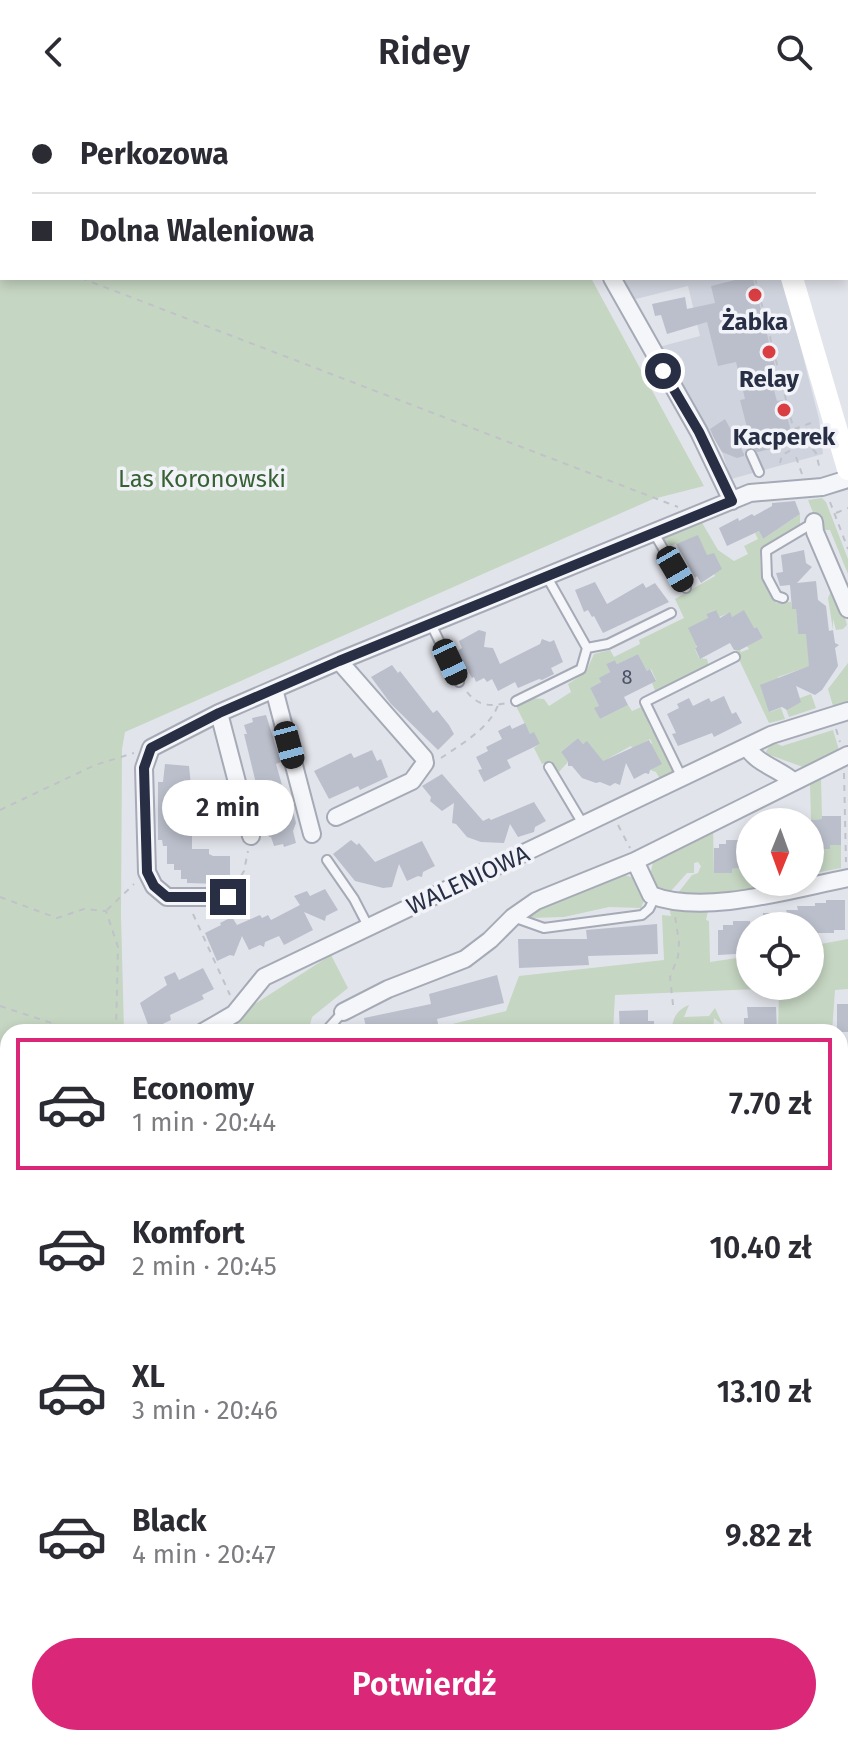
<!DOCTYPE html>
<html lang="pl">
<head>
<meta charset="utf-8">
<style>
	body { margin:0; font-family:"Fira Sans",sans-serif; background:#f7f7f7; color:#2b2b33; height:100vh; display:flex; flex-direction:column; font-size:30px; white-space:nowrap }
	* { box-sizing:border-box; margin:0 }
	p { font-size:26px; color:#7c7c81 }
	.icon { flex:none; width:44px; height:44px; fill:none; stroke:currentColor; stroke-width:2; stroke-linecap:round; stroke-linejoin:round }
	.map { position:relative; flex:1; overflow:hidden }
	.panel { position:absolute; left:0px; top:920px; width:848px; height:722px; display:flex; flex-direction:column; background:#fff; border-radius:24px 24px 0 0; box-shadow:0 4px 12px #0003 }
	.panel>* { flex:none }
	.top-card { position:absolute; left:0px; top:0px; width:848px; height:176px; box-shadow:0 4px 12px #0003; display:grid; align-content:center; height:176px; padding:0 32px; background:#fff }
	.needle { width:52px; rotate:181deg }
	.controls { position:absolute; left:736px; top:704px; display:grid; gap:16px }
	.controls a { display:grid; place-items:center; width:88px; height:88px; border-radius:50%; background:#fff; box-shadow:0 4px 12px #0003; font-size:40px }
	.end { position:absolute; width:36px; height:36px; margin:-18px; border:10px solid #282f45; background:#fff; box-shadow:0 0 0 4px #fff }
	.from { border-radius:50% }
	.bubble { position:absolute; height:56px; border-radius:28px; background:#fff; box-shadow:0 4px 12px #0003; font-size:26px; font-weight:600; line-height:56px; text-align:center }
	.car { position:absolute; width:24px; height:48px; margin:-24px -12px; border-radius:10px; box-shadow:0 0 6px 2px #0007; background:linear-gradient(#222 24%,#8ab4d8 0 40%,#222 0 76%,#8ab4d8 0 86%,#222 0) }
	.top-card b { display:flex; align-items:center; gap:28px; height:76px; font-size:30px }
	.top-card b+b { border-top:2px solid #e1e1e2 }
	.top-card i { width:20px; height:20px; background:#2b2b33 }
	ul { padding:14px 0 0; list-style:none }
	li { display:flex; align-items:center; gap:24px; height:132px; margin:0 16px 12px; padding:0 16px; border:4px solid transparent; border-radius:0px }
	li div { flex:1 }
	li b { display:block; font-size:30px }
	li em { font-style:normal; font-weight:600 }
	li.current { border-color:#db2777 }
	li>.icon { width:72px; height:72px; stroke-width:1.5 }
	.action { display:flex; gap:16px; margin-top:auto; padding:16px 32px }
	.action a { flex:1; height:92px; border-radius:48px; background:#db2777; color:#fff; font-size:32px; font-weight:600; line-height:92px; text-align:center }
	header { display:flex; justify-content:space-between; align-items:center; height:104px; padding:0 32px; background:#fff; font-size:36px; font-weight:600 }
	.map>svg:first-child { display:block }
	.built { fill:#cfd3dd }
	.green { fill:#c5d6c2 }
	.building { fill:#bbbfcb }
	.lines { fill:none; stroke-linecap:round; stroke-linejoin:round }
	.service-casing { stroke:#a6aab6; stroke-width:12 }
	.minor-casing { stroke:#a6aab6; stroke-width:20 }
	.path { stroke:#c0c2ca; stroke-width:2; stroke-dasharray:6 6; stroke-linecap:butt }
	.service { stroke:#f5f6f9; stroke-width:8 }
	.minor { stroke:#f5f6f9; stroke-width:16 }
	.secondary { stroke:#fff; stroke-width:22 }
	.route { stroke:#282f45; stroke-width:10 }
	.poi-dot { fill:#d93e43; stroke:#f1f3f8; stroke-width:3 }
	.labels { text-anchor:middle; stroke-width:7; stroke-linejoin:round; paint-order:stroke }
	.number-label { font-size:20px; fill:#4d5366 }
	.poi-label { font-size:24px; font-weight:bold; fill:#282f45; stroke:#f1f3f8 }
	.park-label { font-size:24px; fill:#376134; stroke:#f1f3f8 }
	.street-label { font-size:24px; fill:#282f45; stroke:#f1f3f8 }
</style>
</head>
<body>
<header><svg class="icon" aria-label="back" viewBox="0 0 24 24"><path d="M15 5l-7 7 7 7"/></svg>Ridey<svg class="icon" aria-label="search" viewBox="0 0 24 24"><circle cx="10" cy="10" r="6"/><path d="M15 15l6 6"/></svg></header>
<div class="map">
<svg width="848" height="1641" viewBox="0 0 848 1641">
	<rect width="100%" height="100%" fill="#e2e4eb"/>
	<path class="built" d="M 612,174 L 783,174 L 819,315 L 823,350 L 731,375 L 722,348 L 659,243 L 700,232 L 688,182 L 624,198 Z
		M 848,1633 L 848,1641 L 650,1641 L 650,1636 Z"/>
	<path class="green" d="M 0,0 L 526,0 L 2,2 L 2,174 L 591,174 L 704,382 L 653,395 L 125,628 L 122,645 L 121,811 L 124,928 L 8,928 L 8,1634 L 124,1634 L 125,1641 L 0,1641 Z
		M 822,394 L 826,398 L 848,455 L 848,470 L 830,426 L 820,426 L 808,396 Z
		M 800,410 L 800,422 L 760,448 L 761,470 L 776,499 L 791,498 L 792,505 L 796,505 L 798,530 L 810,530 L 813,561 L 778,573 L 780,579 L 770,608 L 781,604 L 785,615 L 769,619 L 735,547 L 739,545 L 741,548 L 749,545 L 747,542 L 763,534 L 757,523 L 753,524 L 744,507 L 732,513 L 729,509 L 719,513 L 715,506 L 706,510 L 708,514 L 695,545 L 699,554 L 707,555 L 709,563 L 656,589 L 652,579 L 656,576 L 651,565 L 647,567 L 638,550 L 617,560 L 615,556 L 606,560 L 610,568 L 600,574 L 601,578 L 590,584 L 599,602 L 595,605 L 600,615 L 628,601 L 632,607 L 644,602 C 649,612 646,625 658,631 L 674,668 L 660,675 L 656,668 L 650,666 L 661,659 L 650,641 L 652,639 L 650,635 L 639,641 L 635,648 L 631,642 L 598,660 L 587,638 L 583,640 L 578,634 L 561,648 L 568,658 L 558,669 L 551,657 L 542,660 L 534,644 L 540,640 L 530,630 L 516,602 L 531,594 L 544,595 L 549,602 L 571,588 L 568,580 L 586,568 L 594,550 L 610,546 L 614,553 L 640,540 L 639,536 L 684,514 L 675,495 L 715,472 L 698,432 L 670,442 L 664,435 L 666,430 L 701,417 L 718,446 L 734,457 L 748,450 L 744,442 L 758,435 L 755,429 L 759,427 L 763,435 Z
		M 831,487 C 840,497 844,508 847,521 L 843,525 L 836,526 L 833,515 L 833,526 L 828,494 Z
		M 848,559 L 848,597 L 833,602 L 828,585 Z
		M 811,590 L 816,604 L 789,613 L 786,605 L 800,594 Z
		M 833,626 L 839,646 L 803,663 L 767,650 L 766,647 L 773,638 L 782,642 Z
		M 821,674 L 822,715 L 811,716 L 810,680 Z
		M 713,723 L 714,769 L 732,769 L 732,765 L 750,762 L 750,778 L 774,778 C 740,787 715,794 678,789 L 692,771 L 698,769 L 701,762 L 698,758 L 694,759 L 694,769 L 687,769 L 670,788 L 656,783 L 650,772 L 653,758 Z
		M 830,741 L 841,741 L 841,764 L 810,770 L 810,745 L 830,745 Z
		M 619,769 L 634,774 L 645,794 L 641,804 L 609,803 L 564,813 L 529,814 L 531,807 Z
		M 669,803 L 708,807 L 706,816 L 709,817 L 710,858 L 750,852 L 750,882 L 810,882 L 810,842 L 848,835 L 848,885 L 835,886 L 832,928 L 778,928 L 779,884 L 615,891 L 613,928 L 419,928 L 506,907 L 519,872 L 664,856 L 662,811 L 671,812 Z
		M 331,851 L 348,884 L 312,913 L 308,928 L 211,928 Z
		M 689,901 L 684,913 L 709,912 L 715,904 L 723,921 L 714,914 L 713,928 L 678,928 L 672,924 C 673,912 679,905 689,901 Z
		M 840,1097 L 848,1097 L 848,1128 L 840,1128 Z
		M 848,1139 L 848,1274 L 848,1259 L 840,1259 L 840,1140 Z"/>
	<path class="building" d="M 743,174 L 753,174 L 777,270 L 770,272 L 777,297 L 783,296 L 794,339 L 758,348 L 752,343 L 740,296 L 745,295 L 736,258 L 718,262 L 707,218 L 667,230 L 661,211 L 655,212 L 652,200 L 685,193 L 687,205 L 715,199 L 711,182 Z
		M 725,315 L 744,350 L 744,352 L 737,354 L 722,348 L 715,336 L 710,325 Z
		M 795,397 L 800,410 L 763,435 L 759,427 L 727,442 L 719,424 L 738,414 L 739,417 L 752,410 L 754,412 L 772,402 L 772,399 Z
		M 698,431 L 707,451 L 714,449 L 722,465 L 701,479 L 697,472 L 695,474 L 676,440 Z
		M 804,446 L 806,459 L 812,463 L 797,479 L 816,477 L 818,496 L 826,502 L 829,527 L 833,526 L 835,539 L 839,541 L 835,544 L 838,562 L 822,586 L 815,591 L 796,582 L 801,598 L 787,606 L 782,603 L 769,608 L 760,581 L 809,562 L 806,530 L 798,530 L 796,505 L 792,505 L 790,481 L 780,482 L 776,469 L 783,468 L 781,451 Z
		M 595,478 L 607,500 L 643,479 L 646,484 L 655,479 L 669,498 L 603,529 L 594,512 L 592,513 L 588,506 L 584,508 L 575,486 Z
		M 716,506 L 720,514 L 730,508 L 732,513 L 744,506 L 754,524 L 757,523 L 763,534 L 740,546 L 734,546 L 730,539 L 700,555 L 695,544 L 697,543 L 688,524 L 708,514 L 706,510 Z
		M 479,526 L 486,528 L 484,543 L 493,544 L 500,560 L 540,540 L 542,535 L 550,538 L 554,536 L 563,558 L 551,564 L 554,570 L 542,576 L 539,575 L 518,584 L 515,578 L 498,587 L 492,575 L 487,578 L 484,574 L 476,578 L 474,573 L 472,574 L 457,547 L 462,544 L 459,537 Z
		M 638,550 L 647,567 L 650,565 L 656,577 L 624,593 L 628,601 L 600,615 L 594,604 L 599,602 L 590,584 L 601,578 L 599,574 L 610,568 L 606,560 L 615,556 L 617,560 Z
		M 392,561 L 398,569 L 400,567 L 433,609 L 437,606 L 449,621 L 454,630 L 438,646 L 391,600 L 371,573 Z
		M 724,592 L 732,610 L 736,608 L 742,619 L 714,633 L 712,629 L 678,642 L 672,630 L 676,629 L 667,610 L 679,604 L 677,600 L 689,594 L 693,602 L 709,594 L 711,598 Z
		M 266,611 L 281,658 L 276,660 L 284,688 L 288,688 L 296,719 L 293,727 L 296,739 L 284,743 L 283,740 L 274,742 L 271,733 L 269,733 L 244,630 L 247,630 L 244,621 L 253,618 L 252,614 Z
		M 525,619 L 530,630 L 534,628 L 540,640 L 507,656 L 511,664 L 484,678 L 478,666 L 482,665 L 476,653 L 488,647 L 486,643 L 502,635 L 498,627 L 510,621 L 512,625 Z
		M 578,634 L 583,640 L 587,637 L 603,657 L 649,636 L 662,660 L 650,666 L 649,670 L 645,669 L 634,675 L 626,659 L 620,681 L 615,679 L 610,682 L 600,678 L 596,679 L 582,674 L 572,662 L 568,662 L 568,658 L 561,648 Z
		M 372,646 L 377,657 L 381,655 L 388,673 L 360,686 L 358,682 L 329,695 L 314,667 L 351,649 L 354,654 Z
		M 165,660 L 189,662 L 192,691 L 188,692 L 189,723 L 192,723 L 192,745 L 209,745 L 209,750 L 213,752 L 230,752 L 230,775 L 220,775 L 220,780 L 187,779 L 187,775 L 181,775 L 181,766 L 174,766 L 174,760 L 167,760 L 167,742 L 163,742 L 162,736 L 158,736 L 158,678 L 163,678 Z
		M 442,670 L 483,717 L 489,714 L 491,716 L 534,698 L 546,717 L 535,723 L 534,728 L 518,733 L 510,720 L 504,739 L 481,738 L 467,733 L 456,720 L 452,719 L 454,699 L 442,707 L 430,697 L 431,693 L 422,682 Z
		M 822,712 L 841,712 L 841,741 L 830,741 L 830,745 L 810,745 L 810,719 L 811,716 L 822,715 Z
		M 351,736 L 357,741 L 359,739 L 375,758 L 422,737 L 435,762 L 423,768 L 422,773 L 418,772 L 407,777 L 399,760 L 392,783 L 383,784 L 355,777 L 333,750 Z
		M 726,736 L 750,736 L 750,762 L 732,765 L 732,769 L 714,769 L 714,744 L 719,744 L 719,740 L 726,740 Z
		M 325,785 L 338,806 L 326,812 L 325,817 L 304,808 L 313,826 L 284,841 L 279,832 L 265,838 L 264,843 L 260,841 L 249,846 L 242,832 L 234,852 L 230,851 L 217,857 L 205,829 L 221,821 L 220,819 L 232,813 L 237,821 L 260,811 L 262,814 L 268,811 L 271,816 L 300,801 L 294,792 L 307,787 L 310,792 Z
		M 826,796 L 845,796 L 845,826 L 834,826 L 834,829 L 810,829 L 810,822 L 762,822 L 763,809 L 787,809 L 786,806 L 798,806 L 797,802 L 815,802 L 815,799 L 826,799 Z
		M 733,817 L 750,817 L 750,843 L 747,843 L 747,847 L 736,847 L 736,850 L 718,851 L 718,826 L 723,826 L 723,821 L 733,821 Z
		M 657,820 L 658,850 L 588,852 L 589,861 L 519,864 L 518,835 L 587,835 L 586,826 Z
		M 203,864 L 214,885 L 202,891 L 204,895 L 170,911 L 171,916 L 150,926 L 140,899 L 167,881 L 164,873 L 175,868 L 179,876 Z
		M 497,871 L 504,899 L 437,915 L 439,924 L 425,928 L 367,928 L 364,914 L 431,900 L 429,890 Z
		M 837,900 L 848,900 L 848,928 L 837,928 Z
		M 747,903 L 776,903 L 777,928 L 744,927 L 744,914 L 748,914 Z
		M 648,906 L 648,917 L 654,917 L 654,928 L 620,928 L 619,907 Z"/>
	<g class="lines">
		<defs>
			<path id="service" d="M 720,0 L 721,2
				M 751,350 L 759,368
				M 654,429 L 686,484
				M 547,473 L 587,544 L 608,540 L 671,509
				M 783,494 L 777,492 L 767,473 L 766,447 L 813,419
				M 431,520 L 459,578
				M 516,597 L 581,565 L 587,544
				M 549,663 L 583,720
				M 682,674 L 645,598 L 735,553
				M 327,756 L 354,795 L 368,822
				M 513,813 L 544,824 L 642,811 L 649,805 L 655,793
				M 325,928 L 343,908"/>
			<path id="minor" d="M 595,2 L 603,0
				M 846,155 L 848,154
				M 612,174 L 699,328 L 732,397
				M 814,418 L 815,428 L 848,505
				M 274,585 L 312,730
				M 219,609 L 251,732
				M 747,643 C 756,659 779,665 793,677
				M 336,713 L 412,677 L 425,659 L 424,654 L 339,557
				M 635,757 L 651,791 C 704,812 792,785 848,774
				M 228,793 L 167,793 L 154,782 L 147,768 L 144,664 L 151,644 L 219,609 L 339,557 L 750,389 L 822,383 L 848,375
				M 343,908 L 388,885 L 465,855 L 490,836 L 513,813 L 536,797 L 635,757 L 848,651
				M 203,928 L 234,910 L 264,873 L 771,631 L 848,607
				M 840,1074 L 848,1074
				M 840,1283 L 848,1283
				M 840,1501 L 848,1500
				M 627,1634 L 627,1641
				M 355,1641 L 392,1637"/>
		</defs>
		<use href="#service" class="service-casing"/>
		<use href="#minor" class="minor-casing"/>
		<path class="path" d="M 522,0 L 523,2
			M 687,2 L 694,0
			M 0,143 L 2,143
			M 81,174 L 678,403
			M 755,174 L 796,335 L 793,345 L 782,351 L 780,359
			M 794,325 L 811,319 L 817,338 L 822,344
			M 805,336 L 816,349 L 820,366
			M 796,353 L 802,370
			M 830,398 L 848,445
			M 836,409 L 848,404
			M 467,588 C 478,602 490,603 507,599
			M 836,625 L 840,638
			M 441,654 C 460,641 490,624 498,601
			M 844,669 L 846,758
			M 0,706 L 95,661 L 134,649
			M 618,721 L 630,744
			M 235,782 L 244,767 L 248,747
			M 0,793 L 57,814 L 84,805 L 106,807 L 118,843 L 116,928
			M 107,806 L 134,780
			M 193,810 L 230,891
			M 673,901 L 670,873 L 678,853 L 679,838 L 675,812
			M 0,902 L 79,928
			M 726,922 L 744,921
			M 654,923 L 668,923
			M 0,1204 L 8,1201
			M 840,1262 L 844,1262
			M 0,1502 L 8,1500
			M 0,1634 L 8,1632
			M 49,1634 L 76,1641"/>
		<use href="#service" class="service"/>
		<use href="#minor" class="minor"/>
		<path class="secondary" d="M 748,0 L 749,2
			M 792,174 L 848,365"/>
	</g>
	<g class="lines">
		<path class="route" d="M 228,793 L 167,793 L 154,782 L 147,768 L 144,664 L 151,644 L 219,609 L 339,557 L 732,397 L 699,328 L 663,267"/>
	</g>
	<g class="poi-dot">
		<circle cx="755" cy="191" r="8"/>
		<circle cx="769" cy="248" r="8"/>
		<circle cx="784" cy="306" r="8"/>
	</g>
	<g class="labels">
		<g class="number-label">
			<text x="627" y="580">8</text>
		</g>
		<g class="poi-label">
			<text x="755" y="226">Żabka</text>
			<text x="769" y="283">Relay</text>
			<text x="784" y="341">Kacperek</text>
		</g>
		<g class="park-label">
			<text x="202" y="383">Las Koronowski</text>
		</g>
		<g class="street-label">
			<text transform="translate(468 776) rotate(-25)" y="8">WALENIOWA</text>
		</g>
	</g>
</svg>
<div class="controls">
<a><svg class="needle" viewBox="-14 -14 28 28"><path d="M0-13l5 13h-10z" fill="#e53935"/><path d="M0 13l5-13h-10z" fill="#7c7c81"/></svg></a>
<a><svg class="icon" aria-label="locate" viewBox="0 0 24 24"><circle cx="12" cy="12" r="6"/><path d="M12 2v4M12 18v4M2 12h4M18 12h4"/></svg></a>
</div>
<i class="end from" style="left:663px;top:267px"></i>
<i class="end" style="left:228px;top:793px"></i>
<div class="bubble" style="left:162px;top:676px;width:132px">2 min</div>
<i class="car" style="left:675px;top:465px;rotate:150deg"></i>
<i class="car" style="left:450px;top:558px;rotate:155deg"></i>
<i class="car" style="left:289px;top:641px;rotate:165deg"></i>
<div class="top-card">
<b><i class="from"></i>Perkozowa</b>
<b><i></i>Dolna Waleniowa</b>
</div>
<section class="panel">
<ul>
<li class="current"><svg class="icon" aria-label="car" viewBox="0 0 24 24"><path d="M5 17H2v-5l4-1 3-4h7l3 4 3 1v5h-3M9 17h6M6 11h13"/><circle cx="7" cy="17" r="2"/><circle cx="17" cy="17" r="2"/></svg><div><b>Economy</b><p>1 min · 20:44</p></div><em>7.70 zł</em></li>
<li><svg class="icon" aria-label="car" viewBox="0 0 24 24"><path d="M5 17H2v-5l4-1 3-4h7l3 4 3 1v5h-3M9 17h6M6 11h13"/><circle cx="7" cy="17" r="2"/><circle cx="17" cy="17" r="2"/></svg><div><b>Komfort</b><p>2 min · 20:45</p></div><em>10.40 zł</em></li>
<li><svg class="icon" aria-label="car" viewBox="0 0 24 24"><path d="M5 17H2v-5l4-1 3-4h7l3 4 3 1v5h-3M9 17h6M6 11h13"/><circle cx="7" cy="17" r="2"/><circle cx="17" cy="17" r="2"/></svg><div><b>XL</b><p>3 min · 20:46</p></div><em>13.10 zł</em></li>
<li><svg class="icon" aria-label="car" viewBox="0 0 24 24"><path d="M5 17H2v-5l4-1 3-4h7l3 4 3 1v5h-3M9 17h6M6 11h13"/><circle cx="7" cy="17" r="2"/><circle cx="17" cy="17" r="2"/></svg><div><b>Black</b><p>4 min · 20:47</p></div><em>9.82 zł</em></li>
</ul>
<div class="action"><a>Potwierdź</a></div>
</section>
</div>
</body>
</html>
